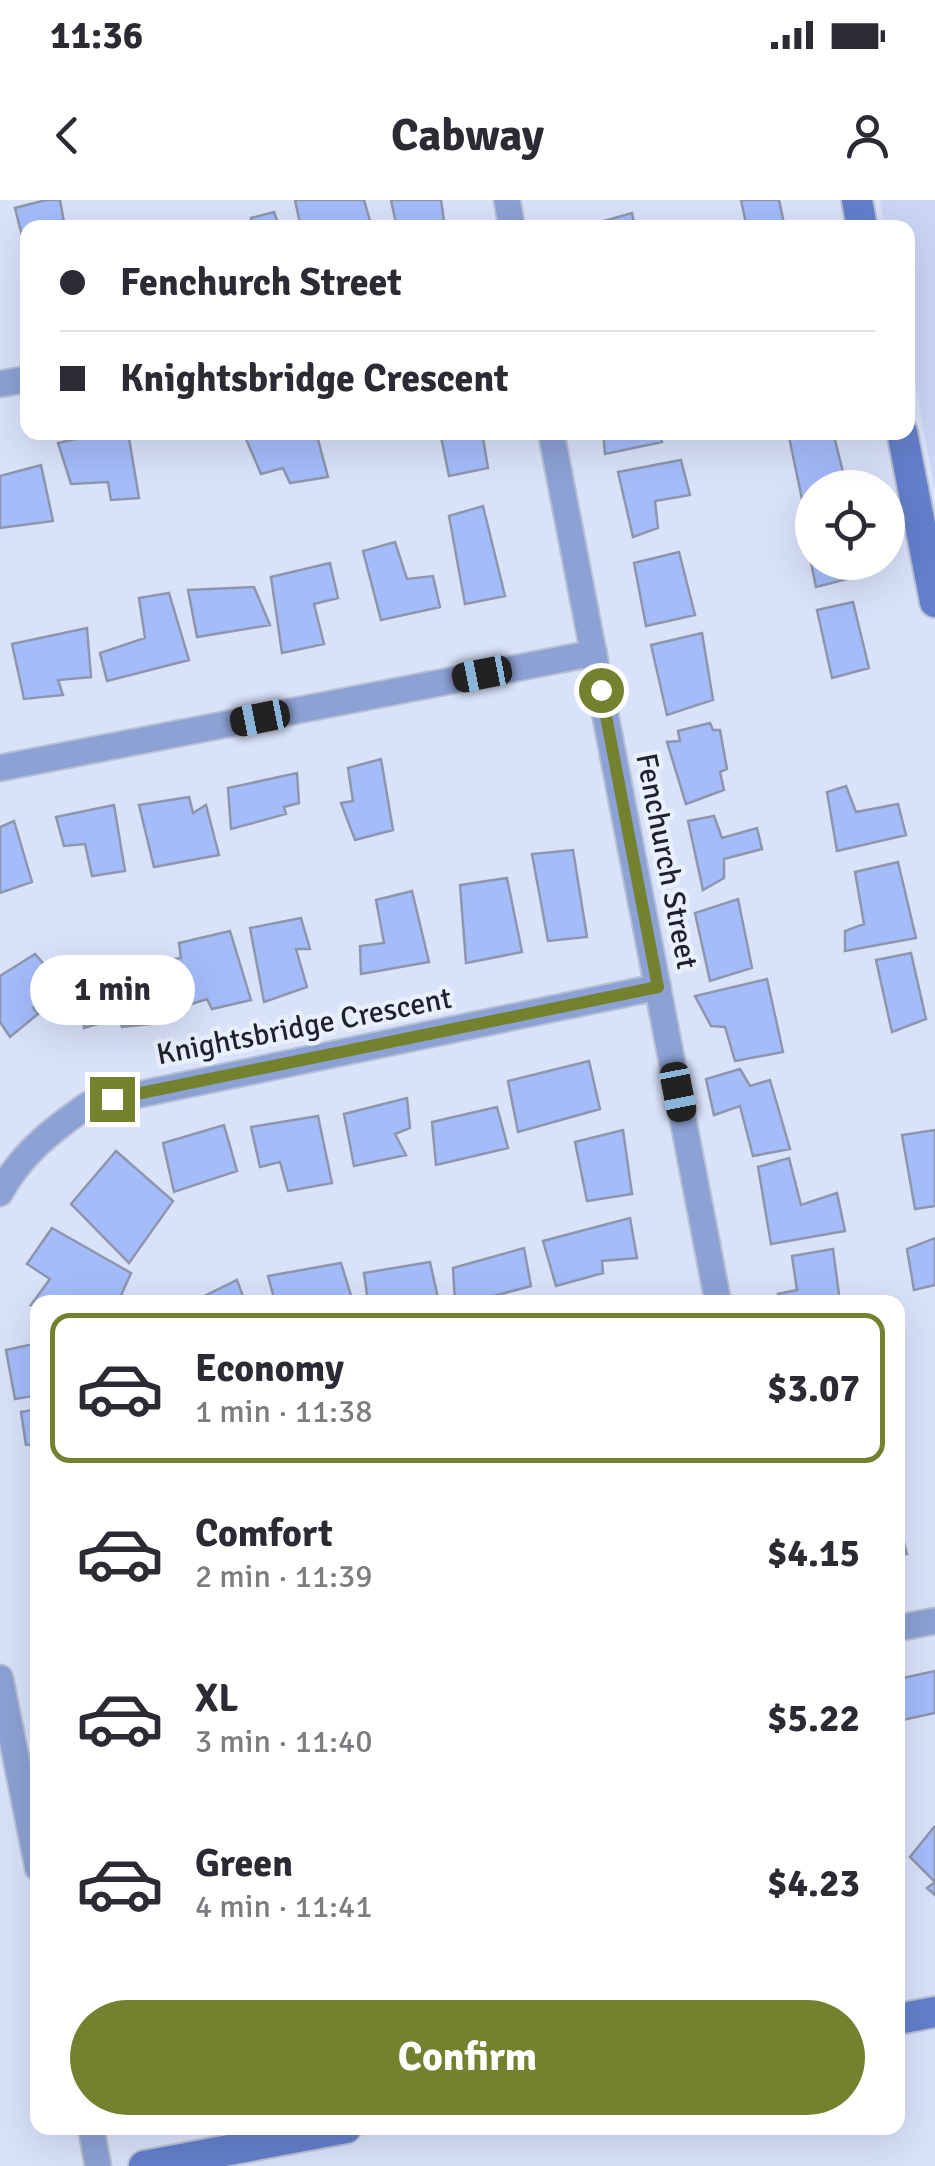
<!DOCTYPE html>
<html lang="en">
<head>
<meta charset="utf-8">
<style>
	body { margin:0; font-family:Signika,sans-serif; background:#f7f7f7; color:#2b2b33; height:100vh; display:flex; flex-direction:column; font-size:38px; white-space:nowrap }
	* { box-sizing:border-box; margin:0 }
	p { font-size:32px; color:#7c7c81 }
	.icon { flex:none; width:55px; height:55px; fill:none; stroke:currentColor; stroke-width:2; stroke-linecap:round; stroke-linejoin:round }
	.map { position:relative; flex:1; overflow:hidden }
	.side { position:absolute; left:30px; top:1095px; width:875px; height:840px; display:flex; flex-direction:column; background:#fff; border-radius:20px; box-shadow:0 10px 40px #0002 }
	.side>* { flex:none }
	.banner { position:absolute; left:20px; top:20px; width:895px; height:220px; border-radius:20px; box-shadow:0 10px 40px #0002; display:grid; align-content:center; height:220px; padding:0 40px; background:#fff }
	.fabs { position:absolute; left:795px; top:270px; display:grid; gap:20px }
	.fabs a { display:grid; place-items:center; width:110px; height:110px; border-radius:50%; background:#fff; box-shadow:0 10px 40px #0002; font-size:50px }
	.end { position:absolute; width:45px; height:45px; margin:-22px; border:12px solid #748230; background:#fff; box-shadow:0 0 0 5px #fff }
	.from { border-radius:50% }
	.bubble { position:absolute; height:70px; border-radius:35px; background:#fff; box-shadow:0 10px 40px #0002; font-size:32px; font-weight:700; line-height:70px; text-align:center }
	.car { position:absolute; width:30px; height:60px; margin:-30px -15px; border-radius:12px; box-shadow:0 0 8px 2px #0007; background:linear-gradient(#222 24%,#8ab4d8 0 40%,#222 0 76%,#8ab4d8 0 86%,#222 0) }
	.banner b { display:flex; align-items:center; gap:35px; height:95px; font-size:38px }
	.banner b+b { border-top:2px solid #e1e1e2 }
	.banner i { width:25px; height:25px; background:#2b2b33 }
	ul { padding:18px 0 0; list-style:none }
	li { display:flex; align-items:center; gap:30px; height:150px; margin:0 20px 15px; padding:0 20px; border:5px solid transparent; border-radius:20px }
	li div { flex:1 }
	li b { display:block; font-size:38px }
	li em { font-style:normal; font-weight:700 }
	li.on { border-color:#748230 }
	li>.icon { width:90px; height:90px; stroke-width:1.5 }
	.primary-button { display:flex; gap:20px; margin-top:auto; padding:20px 40px }
	.primary-button a { flex:1; height:115px; border-radius:60px; background:#748230; color:#fff; font-size:40px; font-weight:700; line-height:115px; text-align:center }
	.status { display:flex; justify-content:space-between; align-items:center; height:70px; padding:0 50px; background:#fff; direction:ltr }
	.status svg { height:28px; fill:currentColor }
	header { display:flex; justify-content:space-between; align-items:center; height:130px; padding:0 40px; background:#fff; font-size:45px; font-weight:700 }
	.map>svg:first-child { display:block }
	.built { fill:#cad6f4 }
	.building { fill:#a4bcfa; stroke:#8d96ac; stroke-width:2.5 }
	.lines { fill:none; stroke-linecap:round; stroke-linejoin:round }
	.street-casing { stroke:#b7bfd4; stroke-width:29 }
	.secondary-casing { stroke:#b7bfd4; stroke-width:34 }
	.street { stroke:#8ca1d4; stroke-width:25 }
	.secondary { stroke:#647fcb; stroke-width:30 }
	.route { stroke:#748230; stroke-width:12 }
	.labels { text-anchor:middle; stroke-width:9; stroke-linejoin:round; paint-order:stroke }
	.street-label { font-size:30px; fill:#1e222a; stroke:#e9effd }
</style>
</head>
<body>
<div class="status"><b>11:36</b><svg viewBox="0 0 49 12"><path d="M0 12V9h3v3zM5 12V6h3v6zM10 12V3h3v9zM15 12V0h3v12zM26 1h20v11H26zM47 4h2v5h-2z"/></svg></div>
<header><svg class="icon" aria-label="back" viewBox="0 0 24 24"><path d="M15 5l-7 7 7 7"/></svg>Cabway<svg class="icon" aria-label="person" viewBox="0 0 24 24"><circle cx="12" cy="8" r="4"/><path d="M4 21q1-7 8-7t8 7"/></svg></header>
<div class="map">
<svg width="935" height="1966" viewBox="0 0 935 1966">
	<rect width="100%" height="100%" fill="#d8e2f9"/>
	<path class="built" d="M 880,0 L 935,0 L 935,290 L 908,146 L 908,28 L 885,27 Z"/>
	<path class="building" d="M 46,0 L 60,0 L 65,28 L 28,28 L 28,60 L 15,8 Z
		M 295,0 L 364,0 L 372,28 L 301,28 Z
		M 391,0 L 441,0 L 445,28 L 397,28 Z
		M 741,0 L 779,0 L 785,28 L 747,28 Z
		M 274,12 L 280,28 L 252,28 L 251,18 Z
		M 632,13 L 635,28 L 579,28 Z
		M 108,232 L 128,232 L 139,298 L 111,300 L 108,282 L 71,284 L 58,243 Z
		M 243,232 L 316,232 L 328,277 L 290,283 L 283,268 L 261,274 Z
		M 440,232 L 482,232 L 488,268 L 449,276 Z
		M 603,232 L 660,232 L 662,242 L 605,254 Z
		M 788,232 L 833,232 L 847,288 L 812,288 L 812,297 L 802,299 Z
		M 681,260 L 690,295 L 655,301 L 658,328 L 633,337 L 618,272 Z
		M 41,265 L 53,321 L 0,328 L 0,276 Z
		M 483,306 L 505,396 L 465,404 L 449,316 Z
		M 812,316 L 812,362 L 856,362 L 859,376 L 816,387 L 802,319 Z
		M 395,342 L 407,379 L 433,376 L 440,407 L 381,420 L 363,351 Z
		M 679,352 L 695,415 L 646,426 L 634,363 Z
		M 330,363 L 338,398 L 314,404 L 324,444 L 282,453 L 271,377 Z
		M 254,387 L 270,425 L 197,437 L 188,390 Z
		M 169,393 L 189,460 L 107,481 L 100,453 L 145,438 L 139,398 Z
		M 853,402 L 869,468 L 832,478 L 817,410 Z
		M 87,428 L 91,477 L 58,480 L 63,495 L 24,499 L 12,444 Z
		M 702,433 L 713,500 L 667,515 L 651,445 Z
		M 710,523 L 713,530 L 720,530 L 727,569 L 720,572 L 724,590 L 686,604 L 667,542 L 680,541 L 678,531 Z
		M 381,559 L 393,630 L 355,640 L 341,603 L 353,601 L 348,568 Z
		M 297,573 L 299,603 L 284,607 L 286,614 L 231,629 L 228,588 Z
		M 846,586 L 856,612 L 898,604 L 906,635 L 837,651 L 827,592 Z
		M 189,597 L 193,613 L 206,605 L 219,655 L 154,667 L 139,605 Z
		M 114,605 L 125,671 L 92,676 L 85,644 L 64,646 L 56,617 Z
		M 714,616 L 722,638 L 757,628 L 762,649 L 724,659 L 724,678 L 703,690 L 688,621 Z
		M 14,621 L 32,682 L 0,693 L 0,627 Z
		M 573,650 L 587,737 L 548,741 L 532,654 Z
		M 898,662 L 916,738 L 845,751 L 845,731 L 864,724 L 855,672 Z
		M 507,678 L 522,752 L 466,763 L 460,685 Z
		M 412,691 L 429,762 L 361,774 L 360,746 L 384,743 L 376,700 Z
		M 738,699 L 752,768 L 710,781 L 695,713 Z
		M 301,718 L 310,749 L 296,749 L 307,787 L 264,802 L 250,728 Z
		M 230,731 L 251,800 L 212,809 L 207,799 L 174,810 L 160,761 L 181,758 L 179,743 Z
		M 911,753 L 926,819 L 892,832 L 876,760 Z
		M 35,754 L 64,787 L 33,808 L 38,814 L 10,837 L 0,822 L 0,776 Z
		M 142,775 L 152,824 L 122,827 L 119,818 L 84,828 L 79,791 Z
		M 767,779 L 783,852 L 735,861 L 725,827 L 711,826 L 695,796 Z
		M 589,861 L 600,909 L 518,932 L 508,881 Z
		M 740,869 L 750,886 L 770,880 L 790,949 L 753,956 L 740,906 L 714,915 L 706,879 Z
		M 407,898 L 410,928 L 395,934 L 406,955 L 354,966 L 344,914 Z
		M 497,907 L 508,948 L 436,965 L 432,922 Z
		M 318,916 L 332,983 L 288,991 L 280,962 L 260,967 L 251,927 Z
		M 224,925 L 237,971 L 174,992 L 163,943 Z
		M 623,930 L 632,994 L 587,1001 L 575,942 Z
		M 935,930 L 935,1006 L 915,1009 L 902,935 Z
		M 116,951 L 173,1001 L 129,1063 L 71,1004 Z
		M 789,958 L 801,1005 L 837,993 L 845,1031 L 771,1044 L 758,967 Z
		M 630,1018 L 637,1058 L 602,1061 L 603,1073 L 556,1086 L 543,1041 Z
		M 52,1028 L 131,1073 L 118,1102 L 31,1105 L 50,1079 L 27,1064 Z
		M 935,1038 L 935,1085 L 914,1090 L 907,1049 Z
		M 524,1048 L 531,1086 L 471,1102 L 455,1102 L 453,1068 Z
		M 833,1049 L 840,1102 L 781,1102 L 778,1094 L 797,1090 L 792,1056 Z
		M 430,1062 L 438,1098 L 368,1102 L 364,1073 Z
		M 341,1063 L 353,1102 L 275,1102 L 268,1076 Z
		M 237,1080 L 245,1102 L 192,1102 Z
		M 38,1143 L 38,1195 L 15,1199 L 6,1150 Z
		M 38,1209 L 38,1244 L 26,1245 L 21,1212 Z
		M 898,1319 L 907,1354 L 898,1356 Z
		M 935,1471 L 935,1513 L 898,1521 L 898,1479 Z
		M 934,1627 L 935,1628 L 935,1695 L 927,1688 L 935,1682 L 910,1657 Z"/>
	<g class="lines">
		<defs>
			<path id="street" d="M 507,0 L 512,28
				M 0,184 L 28,179
				M 551,232 L 718,1102
				M 0,568 L 594,453
				M 0,993 C 21,954 52,930 88,905 L 658,787
				M 898,1428 L 935,1421
				M 0,1478 L 38,1668
				M 91,1928 L 98,1966"/>
			<path id="secondary" d="M 857,0 L 862,28
				M 902,232 L 935,402
				M 898,1819 L 935,1812
				M 144,1966 L 346,1928"/>
		</defs>
		<use href="#street" class="street-casing"/>
		<use href="#secondary" class="secondary-casing"/>
		<use href="#street" class="street"/>
		<use href="#secondary" class="secondary"/>
	</g>
	<g class="lines">
		<path class="route" d="M 112,899 L 658,787 L 601,490"/>
	</g>
	<g class="labels">
		<g class="street-label">
			<text transform="translate(667 661) rotate(79)" y="10">Fenchurch Street</text>
			<text transform="translate(304 826) rotate(-11)" y="10">Knightsbridge Crescent</text>
		</g>
	</g>
</svg>
<div class="fabs">
<a><svg class="icon" aria-label="locate" viewBox="0 0 24 24"><circle cx="12" cy="12" r="6"/><path d="M12 2v4M12 18v4M2 12h4M18 12h4"/></svg></a>
</div>
<i class="end from" style="left:601px;top:490px"></i>
<i class="end" style="left:112px;top:899px"></i>
<div class="bubble" style="left:30px;top:755px;width:165px">1 min</div>
<i class="car" style="left:482px;top:474px;rotate:259deg"></i>
<i class="car" style="left:260px;top:518px;rotate:259deg"></i>
<i class="car" style="left:678px;top:892px;rotate:169deg"></i>
<div class="banner">
<b><i class="from"></i>Fenchurch Street</b>
<b><i></i>Knightsbridge Crescent</b>
</div>
<section class="side">
<ul>
<li class="on"><svg class="icon" aria-label="car" viewBox="0 0 24 24"><path d="M5 17H2v-5l4-1 3-4h7l3 4 3 1v5h-3M9 17h6M6 11h13"/><circle cx="7" cy="17" r="2"/><circle cx="17" cy="17" r="2"/></svg><div><b>Economy</b><p>1 min · 11:38</p></div><em>$3.07</em></li>
<li><svg class="icon" aria-label="car" viewBox="0 0 24 24"><path d="M5 17H2v-5l4-1 3-4h7l3 4 3 1v5h-3M9 17h6M6 11h13"/><circle cx="7" cy="17" r="2"/><circle cx="17" cy="17" r="2"/></svg><div><b>Comfort</b><p>2 min · 11:39</p></div><em>$4.15</em></li>
<li><svg class="icon" aria-label="car" viewBox="0 0 24 24"><path d="M5 17H2v-5l4-1 3-4h7l3 4 3 1v5h-3M9 17h6M6 11h13"/><circle cx="7" cy="17" r="2"/><circle cx="17" cy="17" r="2"/></svg><div><b>XL</b><p>3 min · 11:40</p></div><em>$5.22</em></li>
<li><svg class="icon" aria-label="car" viewBox="0 0 24 24"><path d="M5 17H2v-5l4-1 3-4h7l3 4 3 1v5h-3M9 17h6M6 11h13"/><circle cx="7" cy="17" r="2"/><circle cx="17" cy="17" r="2"/></svg><div><b>Green</b><p>4 min · 11:41</p></div><em>$4.23</em></li>
</ul>
<div class="primary-button"><a>Confirm</a></div>
</section>
</div>
</body>
</html>
